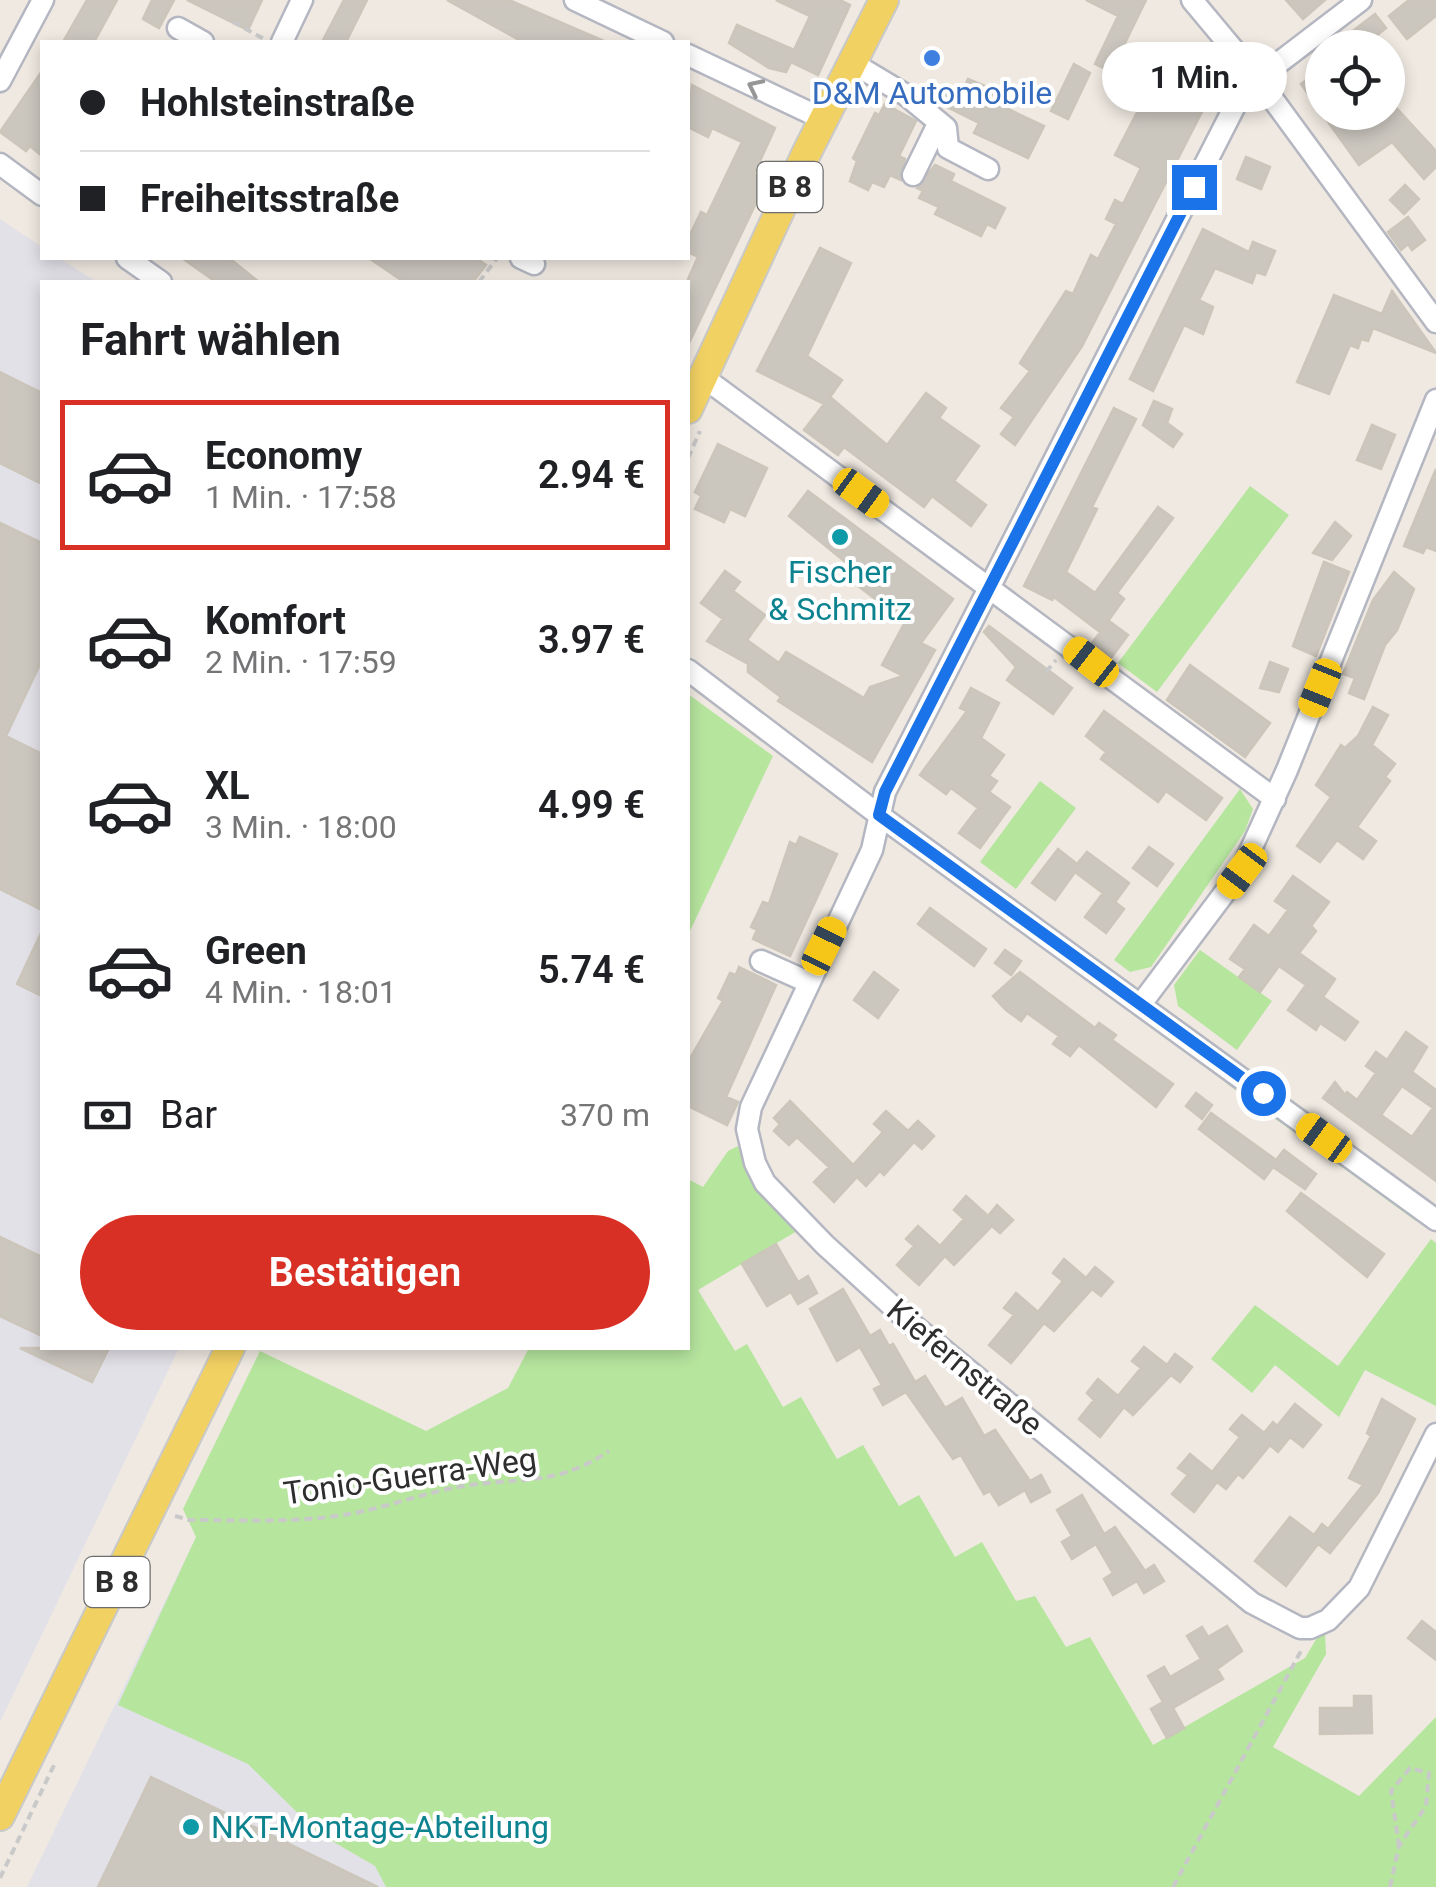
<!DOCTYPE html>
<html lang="de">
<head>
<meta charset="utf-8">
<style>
	body { margin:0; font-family:Roboto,sans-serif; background:#f6f6f6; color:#202124; height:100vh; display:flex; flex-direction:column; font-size:38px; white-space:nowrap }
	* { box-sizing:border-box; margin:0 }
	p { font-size:32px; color:#757577 }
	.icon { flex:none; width:55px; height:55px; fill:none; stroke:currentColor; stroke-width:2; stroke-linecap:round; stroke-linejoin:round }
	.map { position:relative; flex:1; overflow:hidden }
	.details { position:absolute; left:40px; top:280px; width:650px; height:1070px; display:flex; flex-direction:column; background:#fff; border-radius:0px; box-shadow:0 5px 15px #0003 }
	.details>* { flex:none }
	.guide { position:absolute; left:40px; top:40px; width:650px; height:220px; border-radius:0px; box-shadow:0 5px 15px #0003; display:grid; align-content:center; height:220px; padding:0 40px; background:#fff }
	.tools { position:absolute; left:1305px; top:30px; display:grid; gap:20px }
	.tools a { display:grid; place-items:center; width:100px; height:100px; border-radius:50%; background:#fff; box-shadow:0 5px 15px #0003; font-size:50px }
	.end { position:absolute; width:45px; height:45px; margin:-22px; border:12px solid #1a73e8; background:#fff; box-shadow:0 0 0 5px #fff }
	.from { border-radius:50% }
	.bubble { position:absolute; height:70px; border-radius:35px; background:#fff; box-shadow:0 5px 15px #0003; font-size:32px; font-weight:600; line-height:70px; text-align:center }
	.car { position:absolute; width:30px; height:60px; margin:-30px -15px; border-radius:12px; box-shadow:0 0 8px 2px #0007; background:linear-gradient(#f5c518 24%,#345 0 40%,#f5c518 0 76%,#345 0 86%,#f5c518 0) }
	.guide b { display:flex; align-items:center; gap:35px; height:95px; font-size:38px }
	.guide b+b { border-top:2px solid #e0e0e0 }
	.guide i { width:25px; height:25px; background:#202124 }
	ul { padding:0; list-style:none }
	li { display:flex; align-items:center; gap:30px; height:150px; margin:0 20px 15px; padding:0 20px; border:5px solid transparent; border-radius:0px }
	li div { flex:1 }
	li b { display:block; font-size:38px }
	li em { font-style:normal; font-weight:600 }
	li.current { border-color:#d93025 }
	li>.icon { width:90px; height:90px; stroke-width:1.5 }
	h2 { padding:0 40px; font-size:45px; line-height:120px }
	.pay { display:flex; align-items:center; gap:25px; height:110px; padding:0 40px; font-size:38px }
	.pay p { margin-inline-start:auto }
	.cta { display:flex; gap:20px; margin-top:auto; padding:20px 40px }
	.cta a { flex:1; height:115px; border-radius:60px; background:#d93025; color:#fff; font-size:40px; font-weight:600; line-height:115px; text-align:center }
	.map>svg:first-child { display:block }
	.industrial { fill:#e3e1e8 }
	.green { fill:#b6e59e }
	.building { fill:#cbc7bf; stroke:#cbc5ba; stroke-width:2.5; fill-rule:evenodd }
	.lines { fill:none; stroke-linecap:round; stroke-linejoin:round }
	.minor-casing { stroke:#b4b7c1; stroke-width:25 }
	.major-casing { stroke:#c9c9c9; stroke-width:32 }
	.path { stroke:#c9c9c9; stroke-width:4; stroke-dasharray:8 5; stroke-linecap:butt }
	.minor { stroke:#fff; stroke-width:20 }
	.major { stroke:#f2d163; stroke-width:28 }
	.oneway { stroke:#969696 }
	.route { stroke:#1a73e8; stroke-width:12 }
	.shop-dot { fill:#3f7fe0; stroke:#fff; stroke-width:4 }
	.culture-dot { fill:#0f9aa8; stroke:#fff; stroke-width:4 }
	.labels { text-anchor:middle; stroke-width:8; stroke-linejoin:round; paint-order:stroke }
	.shield { fill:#fff; stroke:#6d6d6d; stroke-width:2.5 }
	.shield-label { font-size:30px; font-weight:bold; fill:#2e2e2e }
	.shop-label { font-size:32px; fill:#366cbe; stroke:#fff }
	.culture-label { font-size:32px; fill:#0d838f; stroke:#fff }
	.street-label { font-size:32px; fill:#2e2e2e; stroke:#fff }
</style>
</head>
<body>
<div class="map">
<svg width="1436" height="1887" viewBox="0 0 1436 1887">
	<rect width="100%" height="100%" fill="#efe9e1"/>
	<path class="industrial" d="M 0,219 L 42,247 L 42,258 L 59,258 L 97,282 L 42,282 L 42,1348 L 179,1348 L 0,1722 Z
		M 196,1537 L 449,1887 L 27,1887 Z"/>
	<path class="green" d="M 1250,486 L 1289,515 L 1157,692 L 1118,663 Z
		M 688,694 L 773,756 L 688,935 Z
		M 1040,781 L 1076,808 L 1016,889 L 980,862 Z
		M 1240,789 L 1253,809 L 1245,831 L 1151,967 L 1130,972 L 1114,960 Z
		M 1200,950 L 1272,1001 L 1237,1050 L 1178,1006 L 1174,985 Z
		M 1231,1077 L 1421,1216 L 1416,1221 L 1226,1083 Z
		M 738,1146 L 752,1181 L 797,1231 L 698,1290 L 735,1351 L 747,1344 L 783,1407 L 801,1397 L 837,1459 L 863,1445 L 899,1506 L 919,1495 L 955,1557 L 982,1542 L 1016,1601 L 1035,1596 L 1066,1647 L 1090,1637 L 1153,1745 L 1305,1658 L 1318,1636 L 1325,1633 L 1326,1654 L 1273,1747 L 1359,1796 L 1436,1717 L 1436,1887 L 386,1887 L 375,1866 L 318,1833 L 248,1764 L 118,1705 L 196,1537 L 183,1509 L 260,1351 L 426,1431 L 508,1388 L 529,1348 L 688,1348 L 688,1179 L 703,1187 L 728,1151 Z
		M 1431,1239 L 1436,1243 L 1436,1406 L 1365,1370 L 1339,1417 L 1275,1365 L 1252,1393 L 1211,1359 L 1255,1305 L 1338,1366 Z"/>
	<path class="building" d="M 87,0 L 117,0 L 94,42 L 63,42 Z
		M 152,0 L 174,0 L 159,28 L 143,19 Z
		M 187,0 L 262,0 L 248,30 Z
		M 344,0 L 367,0 L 346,42 L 322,42 Z
		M 447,0 L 509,0 L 606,42 L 523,42 Z
		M 776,0 L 840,0 L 850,5 L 818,75 L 791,62 L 786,72 L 769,68 L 729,43 L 737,25 L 794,50 L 810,16 Z
		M 1086,0 L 1146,0 L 1123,47 L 1138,55 L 1126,79 L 1095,64 L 1118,16 Z
		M 1286,0 L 1325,0 L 1303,19 Z
		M 1409,0 L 1436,0 L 1436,16 L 1407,39 L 1389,16 Z
		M 1375,14 L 1386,28 L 1361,48 L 1353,48 L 1345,37 Z
		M 1177,53 L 1212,71 L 1201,92 L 1210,96 L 1082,346 L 1015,445 L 1001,434 L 1014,417 L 1001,408 L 1030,371 L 1020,363 L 1066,291 L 1073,294 L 1091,255 L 1098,259 L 1116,224 L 1106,219 L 1115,200 L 1123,204 L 1141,168 L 1115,155 L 1144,99 L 1122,88 L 1130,73 L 1160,87 Z
		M 1074,64 L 1090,73 L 1068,119 L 1051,111 Z
		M 1322,68 L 1322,112 L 1388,112 L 1388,99 L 1436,151 L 1436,167 L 1424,179 L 1392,142 L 1359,165 L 1301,84 Z
		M 42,71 L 42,156 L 30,146 L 26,151 L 0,132 Z
		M 968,79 L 994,90 L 989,100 L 1044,126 L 1028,158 L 974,133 L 979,123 L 935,101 L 942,87 L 960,96 Z
		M 692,85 L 775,128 L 754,174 L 767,180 L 688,345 L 688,279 L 698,257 L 688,252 L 688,239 L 701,212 L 707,215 L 742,142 L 712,128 L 708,137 L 688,127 Z
		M 885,104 L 916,121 L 899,156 L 905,159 L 901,180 L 890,175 L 884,187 L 872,182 L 868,190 L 850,181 L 857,161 L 853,158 L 875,113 L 879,115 Z
		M 1246,157 L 1270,167 L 1261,189 L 1237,179 Z
		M 935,165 L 954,174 L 951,181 L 1005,208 L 995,228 L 987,224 L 981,236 L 935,214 L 939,207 L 919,198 L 923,191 L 917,188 Z
		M 1405,185 L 1419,199 L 1404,214 L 1390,200 Z
		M 1408,217 L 1425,240 L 1412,250 L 1408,244 L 1401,250 L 1388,232 Z
		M 1203,229 L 1249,252 L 1253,242 L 1275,251 L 1265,275 L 1256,272 L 1252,283 L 1215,268 L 1199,300 L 1213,307 L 1203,334 L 1184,325 L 1153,391 L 1130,379 Z
		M 820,248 L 851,263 L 807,356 L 842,380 L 830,397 L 887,445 L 926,393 L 946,408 L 939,418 L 979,446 L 954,481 L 986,505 L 971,526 L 932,496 L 924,507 L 844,447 L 838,455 L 804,430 L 824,404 L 757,371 Z
		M 182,258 L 229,258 L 259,282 L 216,282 Z
		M 369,258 L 476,258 L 486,265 L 473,282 L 404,282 Z
		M 1392,291 L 1436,353 L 1373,328 L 1368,341 L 1361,339 L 1358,348 L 1350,345 L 1329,394 L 1297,382 L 1334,295 L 1382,314 Z
		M 0,372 L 42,393 L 42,484 L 0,463 Z
		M 1154,401 L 1172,409 L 1167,423 L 1182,434 L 1173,447 L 1143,425 Z
		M 1114,408 L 1136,419 L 1092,507 L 1097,509 L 1066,572 L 1095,593 L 1158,507 L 1173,518 L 1117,593 L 1124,599 L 1100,632 L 1054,597 L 1052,600 L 1024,586 Z
		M 1372,425 L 1395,435 L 1381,469 L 1357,460 Z
		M 718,444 L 767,468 L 745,516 L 730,509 L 724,522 L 695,509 L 701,496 L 695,492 Z
		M 1436,469 L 1436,551 L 1426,547 L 1423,553 L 1404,546 Z
		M 808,491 L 953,599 L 921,643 L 935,650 L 872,762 L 778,701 L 781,697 L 748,672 L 748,664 L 707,641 L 723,619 L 701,603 L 725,571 L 740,582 L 733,591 L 765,615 L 747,640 L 779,663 L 786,652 L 864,698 L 870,687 L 903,676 L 882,665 L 905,622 L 853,582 L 859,573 L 789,516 Z
		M 1335,522 L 1351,536 L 1332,560 L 1313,553 Z
		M 0,523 L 42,543 L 42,660 L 6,736 L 42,754 L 42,910 L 0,889 Z
		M 1324,562 L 1349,572 L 1316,656 L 1293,646 Z
		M 1394,572 L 1414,589 L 1397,630 L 1385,645 L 1364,699 L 1349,693 L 1355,678 L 1343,674 L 1373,600 Z
		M 1109,621 L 1128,635 L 1111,658 L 1092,643 Z
		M 989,626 L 1072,688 L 1053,714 L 1007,680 L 1016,667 L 984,632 Z
		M 1270,662 L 1288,669 L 1279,692 L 1260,688 Z
		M 1190,665 L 1270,723 L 1245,757 L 1167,700 Z
		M 971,688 L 999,703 L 981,738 L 1004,755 L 989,776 L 997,781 L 989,792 L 1010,807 L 980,848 L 959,833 L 978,808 L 951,788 L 946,794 L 920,775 L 967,711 L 960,708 Z
		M 1373,707 L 1388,715 L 1372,745 L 1395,764 L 1385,777 L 1390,781 L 1357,827 L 1376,841 L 1363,859 L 1337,840 L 1320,862 L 1297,846 L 1331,797 L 1316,785 L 1341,745 L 1345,748 L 1358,736 Z
		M 1104,711 L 1222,798 L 1206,820 L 1166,791 L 1158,802 L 1101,759 L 1106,752 L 1086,736 Z
		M 800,837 L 837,854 L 790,956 L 753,939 L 757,930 L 751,927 L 763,902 L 769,904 L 790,842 L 796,845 Z
		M 1149,847 L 1173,864 L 1157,886 L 1133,868 Z
		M 1058,849 L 1077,864 L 1087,852 L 1129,883 L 1115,902 L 1124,909 L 1106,933 L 1085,917 L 1103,893 L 1075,872 L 1055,900 L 1032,883 Z
		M 1293,876 L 1329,902 L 1311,926 L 1316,931 L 1299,953 L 1335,979 L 1323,997 L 1358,1022 L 1345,1040 L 1320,1023 L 1316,1030 L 1288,1010 L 1306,985 L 1279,966 L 1260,992 L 1239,977 L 1245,969 L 1230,959 L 1254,925 L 1269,936 L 1288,910 L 1275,901 Z
		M 930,908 L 986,949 L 974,966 L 918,924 Z
		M 42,931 L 42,996 L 17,984 Z
		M 1005,950 L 1021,961 L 1011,975 L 995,963 Z
		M 739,967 L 776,985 L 726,1097 L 738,1102 L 727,1125 L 688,1106 L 688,1062 L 723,1001 L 718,998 L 730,973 L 736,975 Z
		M 874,972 L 898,990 L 878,1018 L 854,1000 Z
		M 1020,972 L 1095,1028 L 1099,1023 L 1116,1035 L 1112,1040 L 1173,1084 L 1156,1107 L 1079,1045 L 1070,1056 L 1053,1044 L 1059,1036 L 1027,1013 L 1021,1021 L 1006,1010 L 993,996 Z
		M 1406,1032 L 1427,1047 L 1412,1072 L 1436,1090 L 1436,1181 L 1323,1098 L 1335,1082 L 1345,1095 L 1347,1092 L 1357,1100 L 1376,1073 L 1366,1066 L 1376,1052 L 1387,1060 ZM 1402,1086 L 1433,1108 L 1412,1137 L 1381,1115 Z
		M 1196,1093 L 1212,1105 L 1202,1119 L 1186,1106 Z
		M 790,1101 L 853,1165 L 883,1132 L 874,1124 L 886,1111 L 908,1131 L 918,1121 L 934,1136 L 922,1149 L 914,1142 L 884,1175 L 880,1171 L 866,1186 L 857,1177 L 834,1202 L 814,1182 L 829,1167 L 797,1137 L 789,1145 L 774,1131 L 780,1124 L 774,1118 Z
		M 1211,1113 L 1276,1160 L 1284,1150 L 1316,1174 L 1305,1189 L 1273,1167 L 1264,1179 L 1199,1129 Z
		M 1301,1193 L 1384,1254 L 1367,1277 L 1287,1211 Z
		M 966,1196 L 988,1216 L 997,1205 L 1013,1220 L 1000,1233 L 992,1226 L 954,1265 L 945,1256 L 919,1285 L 897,1265 L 914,1246 L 906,1239 L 918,1226 L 940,1246 L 964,1219 L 954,1210 Z
		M 0,1237 L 42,1257 L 42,1336 L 0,1316 Z
		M 776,1244 L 798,1282 L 808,1276 L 817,1293 L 798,1304 L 791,1292 L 767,1306 L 742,1264 Z
		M 1064,1259 L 1086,1278 L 1095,1267 L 1113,1282 L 1101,1296 L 1092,1289 L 1054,1331 L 1044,1323 L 1011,1363 L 989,1345 L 1014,1315 L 1004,1308 L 1016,1293 L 1038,1312 L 1063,1281 L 1053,1273 Z
		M 843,1289 L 870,1336 L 880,1330 L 889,1346 L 893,1344 L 915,1382 L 925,1376 L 945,1408 L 962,1398 L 984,1436 L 995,1430 L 1030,1481 L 1041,1475 L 1050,1492 L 1031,1502 L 1025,1490 L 999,1505 L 990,1491 L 984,1494 L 961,1455 L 953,1459 L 906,1392 L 883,1405 L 874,1389 L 882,1385 L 860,1347 L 837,1361 L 810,1309 Z
		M 1144,1347 L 1167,1365 L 1175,1354 L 1192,1367 L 1180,1382 L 1171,1375 L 1133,1415 L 1124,1407 L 1100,1437 L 1079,1419 L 1094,1400 L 1087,1393 L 1098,1379 L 1118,1396 L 1141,1368 L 1132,1361 Z
		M 20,1348 L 109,1348 L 92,1382 Z
		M 1382,1399 L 1415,1419 L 1378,1493 L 1330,1553 L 1318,1544 L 1286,1586 L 1255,1561 L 1290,1517 L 1314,1535 L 1322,1524 L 1328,1529 L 1363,1485 L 1349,1478 L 1371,1436 L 1367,1433 Z
		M 1295,1404 L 1321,1425 L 1303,1447 L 1290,1437 L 1278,1452 L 1270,1445 L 1243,1478 L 1238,1474 L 1226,1489 L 1217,1482 L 1194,1512 L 1172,1494 L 1188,1475 L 1178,1468 L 1190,1454 L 1212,1472 L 1240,1437 L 1230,1429 L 1242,1415 L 1264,1433 L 1273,1422 L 1277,1426 Z
		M 1082,1495 L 1104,1534 L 1115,1527 L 1145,1571 L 1154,1565 L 1164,1581 L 1144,1593 L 1137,1581 L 1113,1595 L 1104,1579 L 1113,1573 L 1096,1544 L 1072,1559 L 1062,1542 L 1072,1536 L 1057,1510 Z
		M 1422,1621 L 1436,1632 L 1436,1660 L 1408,1638 Z
		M 1227,1626 L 1242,1651 L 1217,1669 L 1223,1679 L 1173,1708 L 1184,1728 L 1167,1738 L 1151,1709 L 1163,1702 L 1148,1676 L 1164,1667 L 1170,1677 L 1201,1659 L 1187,1636 L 1202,1627 L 1208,1637 Z
		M 1354,1696 L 1371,1696 L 1372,1733 L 1320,1734 L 1320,1708 L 1354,1708 Z
		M 151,1777 L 378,1887 L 98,1887 Z"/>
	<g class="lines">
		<defs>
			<path id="minor" d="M 575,0 L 663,42
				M 1192,0 L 1258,79 L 1436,322
				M 1361,0 L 1243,90 L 885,792 L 872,850 L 751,1107 L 747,1129 L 755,1163 L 765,1183 L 825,1245 L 913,1325 L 1252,1603 L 1300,1628 L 1310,1628 L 1328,1620 L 1359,1588 L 1436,1434
				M 178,28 L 203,42
				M 282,42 L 302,0
				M 688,55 L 823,119
				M 851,62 L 906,95 L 946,128 L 948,148 L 988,169
				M 0,81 L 43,0
				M 0,164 L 42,195
				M 913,175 L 939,122
				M 127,258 L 161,282
				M 521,258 L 534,264
				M 703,377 L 1275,799
				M 688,670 L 879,815 L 1436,1220
				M 761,961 L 808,982
				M 1141,1004 L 1241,871 L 1287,770 L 1436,400"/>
			<path id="major" d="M 688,409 L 807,152 L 884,0
				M 0,1816 L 230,1348"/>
		</defs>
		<use href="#minor" class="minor-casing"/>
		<use href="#major" class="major-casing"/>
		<path class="path" d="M 233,22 L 264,39
			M 479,282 L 497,258
			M 688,458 L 700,431
			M 1046,672 L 1056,660
			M 175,1516 L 189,1520 C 240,1520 293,1523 343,1515 C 388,1508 432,1489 478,1484 C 531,1478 561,1483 609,1451
			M 0,1878 L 56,1761
			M 1173,1887 L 1302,1649
			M 1390,1887 L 1399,1846 L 1426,1806 L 1429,1773 L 1410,1768 L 1391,1791 L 1399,1846"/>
		<use href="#minor" class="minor"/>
		<use href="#major" class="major"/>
	</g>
	<defs><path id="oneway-chevron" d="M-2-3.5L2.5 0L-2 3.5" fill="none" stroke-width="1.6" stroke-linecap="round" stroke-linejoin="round" transform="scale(2.5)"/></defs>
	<use class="oneway" href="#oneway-chevron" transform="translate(755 87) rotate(-154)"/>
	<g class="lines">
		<path class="route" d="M 1194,187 L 885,792 L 879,815 L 1263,1093"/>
	</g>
	<circle class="shop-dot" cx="932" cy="58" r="10"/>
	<g class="culture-dot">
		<circle cx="840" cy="537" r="10"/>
		<circle cx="191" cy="1827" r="10"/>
	</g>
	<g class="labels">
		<g class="shield">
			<rect x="757.5" y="162" width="65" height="50" rx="8"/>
			<rect x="84.5" y="1557" width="65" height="50" rx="8"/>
		</g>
		<g class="shield-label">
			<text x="790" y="197">B 8</text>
			<text x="117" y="1592">B 8</text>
		</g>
		<g class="shop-label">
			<text x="932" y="104">D&amp;M Automobile</text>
		</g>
		<g class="culture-label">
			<text x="840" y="583">Fischer<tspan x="840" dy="37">&amp; Schmitz</tspan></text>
			<text x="211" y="1838" text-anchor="start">NKT-Montage-Abteilung</text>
		</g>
		<g class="street-label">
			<text transform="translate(965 1367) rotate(40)" y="11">Kiefernstraße</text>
			<text transform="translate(410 1476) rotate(-8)" y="11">Tonio-Guerra-Weg</text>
		</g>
	</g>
</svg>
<div class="tools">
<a><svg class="icon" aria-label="locate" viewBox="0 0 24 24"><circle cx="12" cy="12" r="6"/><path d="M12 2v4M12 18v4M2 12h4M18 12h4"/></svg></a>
</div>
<i class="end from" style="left:1263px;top:1093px"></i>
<i class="end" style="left:1194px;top:187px"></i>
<div class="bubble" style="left:1102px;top:42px;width:185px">1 Min.</div>
<i class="car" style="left:861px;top:493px;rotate:126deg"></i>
<i class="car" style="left:1091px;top:662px;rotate:308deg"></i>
<i class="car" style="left:1320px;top:688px;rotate:202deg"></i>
<i class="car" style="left:1242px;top:871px;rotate:217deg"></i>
<i class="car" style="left:824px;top:946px;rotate:26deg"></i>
<i class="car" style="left:1324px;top:1138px;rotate:306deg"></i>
<div class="guide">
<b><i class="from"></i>Hohlsteinstraße</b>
<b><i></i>Freiheitsstraße</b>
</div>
<section class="details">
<h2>Fahrt wählen</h2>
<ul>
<li class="current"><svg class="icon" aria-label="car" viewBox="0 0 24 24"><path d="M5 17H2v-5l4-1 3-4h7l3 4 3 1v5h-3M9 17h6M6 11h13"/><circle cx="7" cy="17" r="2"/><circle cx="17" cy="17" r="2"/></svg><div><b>Economy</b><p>1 Min. · 17:58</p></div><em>2.94 €</em></li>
<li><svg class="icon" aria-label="car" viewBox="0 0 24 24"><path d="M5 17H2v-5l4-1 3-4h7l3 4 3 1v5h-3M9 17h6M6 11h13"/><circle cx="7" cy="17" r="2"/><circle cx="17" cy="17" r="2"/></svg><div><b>Komfort</b><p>2 Min. · 17:59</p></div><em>3.97 €</em></li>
<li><svg class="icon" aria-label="car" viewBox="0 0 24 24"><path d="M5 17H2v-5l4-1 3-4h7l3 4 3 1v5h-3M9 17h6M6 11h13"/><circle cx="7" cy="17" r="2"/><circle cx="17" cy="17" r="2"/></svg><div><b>XL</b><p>3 Min. · 18:00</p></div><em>4.99 €</em></li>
<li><svg class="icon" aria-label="car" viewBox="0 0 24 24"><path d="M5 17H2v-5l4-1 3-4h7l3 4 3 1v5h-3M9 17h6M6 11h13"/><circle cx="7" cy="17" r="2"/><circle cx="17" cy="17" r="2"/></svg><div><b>Green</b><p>4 Min. · 18:01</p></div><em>5.74 €</em></li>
</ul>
<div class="pay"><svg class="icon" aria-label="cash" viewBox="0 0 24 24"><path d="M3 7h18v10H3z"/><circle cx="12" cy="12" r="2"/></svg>Bar<p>370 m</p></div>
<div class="cta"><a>Bestätigen</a></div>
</section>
</div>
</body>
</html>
